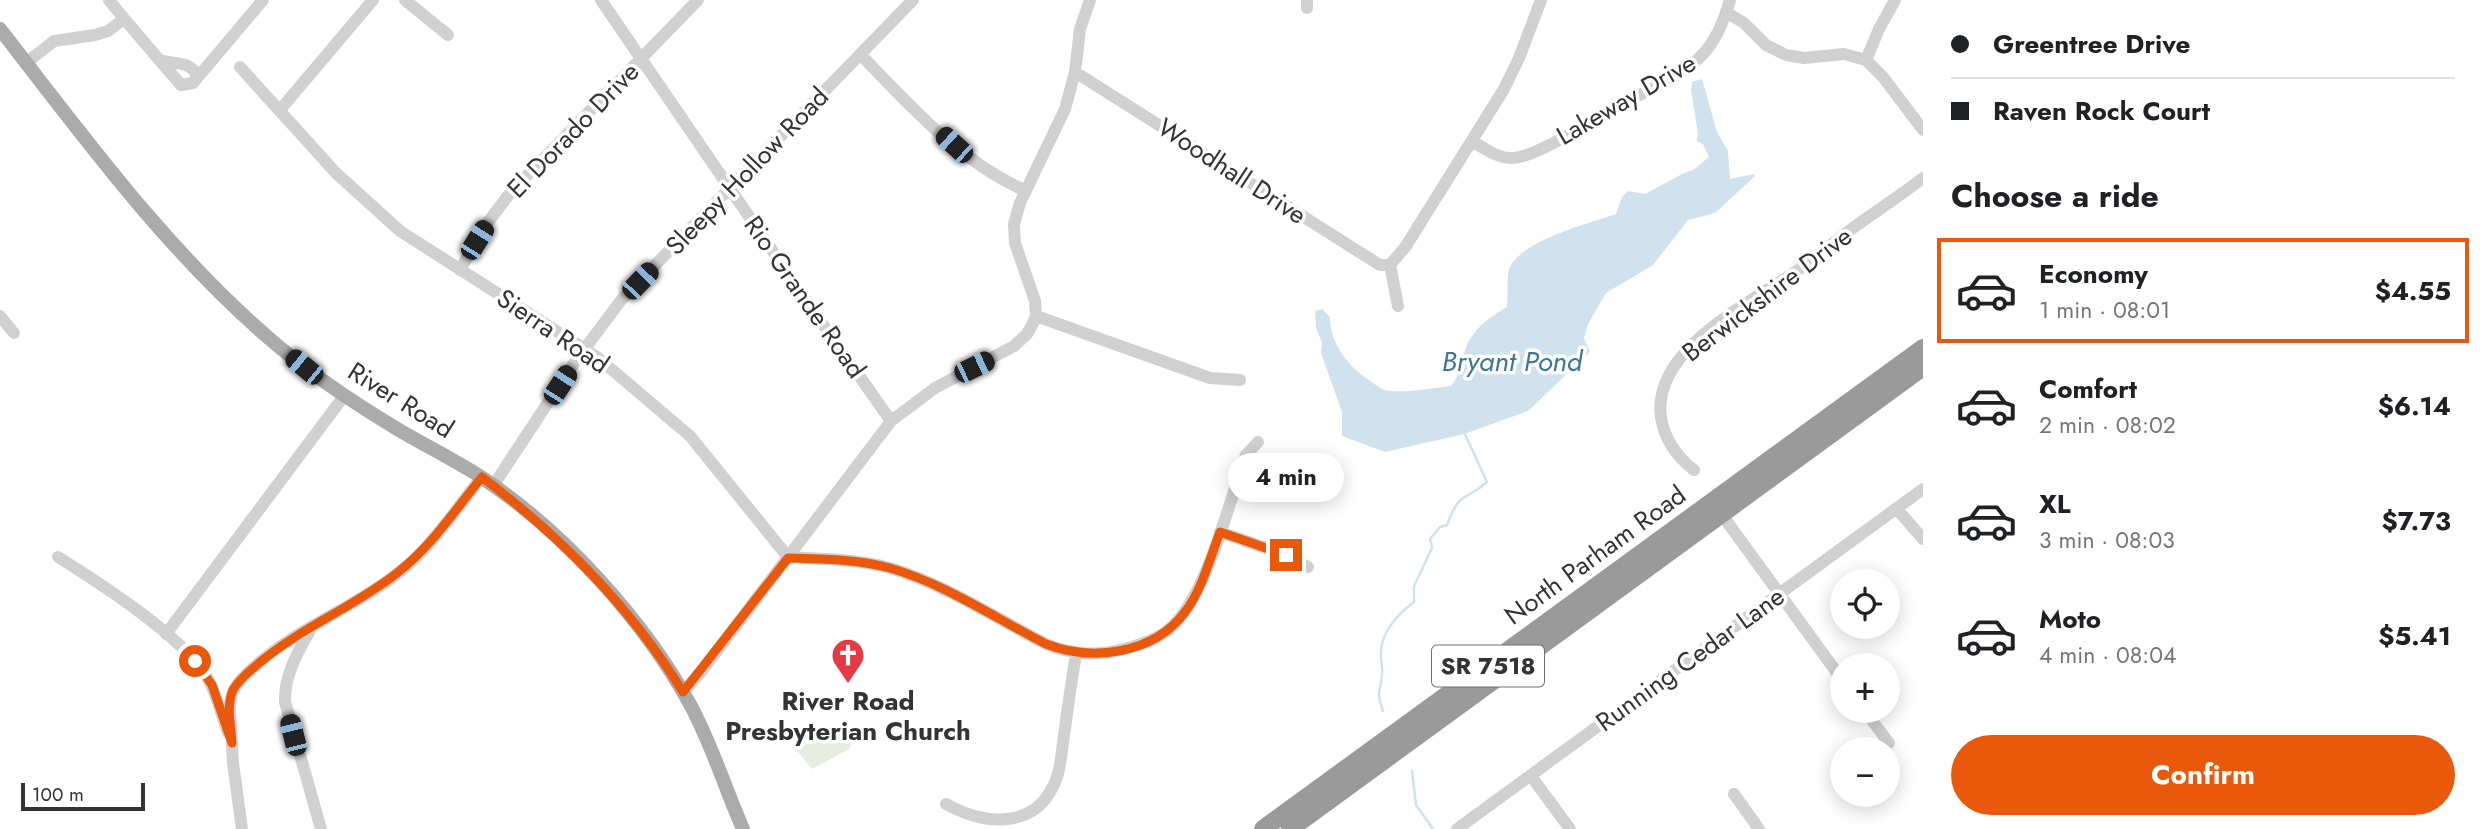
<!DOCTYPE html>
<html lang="en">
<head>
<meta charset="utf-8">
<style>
	body { margin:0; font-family:Jost,sans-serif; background:#f2f2f2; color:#202124; height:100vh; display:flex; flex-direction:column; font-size:26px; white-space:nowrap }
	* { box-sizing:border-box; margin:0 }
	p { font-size:23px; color:#757577 }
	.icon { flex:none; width:38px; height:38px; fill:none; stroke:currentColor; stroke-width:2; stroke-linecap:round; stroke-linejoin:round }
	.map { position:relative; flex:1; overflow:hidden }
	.sheet { display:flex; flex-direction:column; background:#fff; width:560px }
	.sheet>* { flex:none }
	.guide { display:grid; align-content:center; height:154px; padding:0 28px; background:#fff }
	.buttons { position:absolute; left:1830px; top:569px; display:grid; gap:14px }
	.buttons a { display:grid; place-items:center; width:70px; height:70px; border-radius:50%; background:#fff; box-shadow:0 4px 18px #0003; font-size:35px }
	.scale { position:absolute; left:21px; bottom:18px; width:124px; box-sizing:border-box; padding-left:7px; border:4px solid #333; border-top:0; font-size:19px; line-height:24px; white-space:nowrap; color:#333; -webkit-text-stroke:5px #fff; paint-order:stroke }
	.end { position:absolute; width:32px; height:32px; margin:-16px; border:9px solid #ea580c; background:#fff; box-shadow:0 0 0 4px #fff }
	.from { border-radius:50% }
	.bubble { position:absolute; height:49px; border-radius:24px; background:#fff; box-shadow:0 4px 18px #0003; font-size:23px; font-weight:700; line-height:49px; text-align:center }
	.car { position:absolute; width:21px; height:42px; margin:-21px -10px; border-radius:9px; box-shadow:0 0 5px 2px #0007; background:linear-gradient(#222 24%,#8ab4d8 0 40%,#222 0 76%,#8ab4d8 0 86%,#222 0) }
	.guide b { display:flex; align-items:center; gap:24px; height:66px; font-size:26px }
	.guide b+b { border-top:2px solid #e0e0e0 }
	.guide i { width:18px; height:18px; background:#202124 }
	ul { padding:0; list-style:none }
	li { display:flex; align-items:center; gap:21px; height:105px; margin:0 14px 10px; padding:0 14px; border:4px solid transparent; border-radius:0px }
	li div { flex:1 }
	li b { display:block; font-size:26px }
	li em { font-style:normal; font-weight:700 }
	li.selected { border-color:#ea580c }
	li>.icon { width:63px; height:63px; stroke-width:1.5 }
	h2 { padding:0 28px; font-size:32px; line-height:84px }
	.button { display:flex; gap:14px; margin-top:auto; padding:14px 28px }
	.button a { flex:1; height:80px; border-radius:42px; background:#ea580c; color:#fff; font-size:28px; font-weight:700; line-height:80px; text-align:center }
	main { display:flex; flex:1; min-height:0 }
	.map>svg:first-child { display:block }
	.green { fill:#e6ecdf }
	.water { fill:#cfe2ee }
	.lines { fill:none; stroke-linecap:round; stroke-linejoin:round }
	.stream { stroke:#cfe2ee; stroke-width:2.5 }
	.minor { stroke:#d0d0d0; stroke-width:12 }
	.major { stroke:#ababab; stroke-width:14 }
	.highway { stroke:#9a9a9a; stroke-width:18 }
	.route { stroke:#ea580c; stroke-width:9 }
	.labels { text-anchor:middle; stroke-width:7; stroke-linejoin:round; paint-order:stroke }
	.shield { fill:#fff; stroke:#707070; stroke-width:2 }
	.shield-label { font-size:24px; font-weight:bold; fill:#333 }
	.street-label { font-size:26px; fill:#333; stroke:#fff }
	.poi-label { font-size:26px; font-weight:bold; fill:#333; stroke:#fff }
	.water-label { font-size:28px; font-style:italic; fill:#3f7597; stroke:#fff }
</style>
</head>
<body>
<main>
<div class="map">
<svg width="1923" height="829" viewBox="0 0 1923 829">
	<rect width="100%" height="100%" fill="#fff"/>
	<path class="green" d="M 839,728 L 856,733 L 849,749 L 812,769 L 794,747 L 834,739 Z"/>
	<path class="water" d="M 1702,79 L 1717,132 L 1728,151 L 1730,179 L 1754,174 L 1755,176 L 1715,213 L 1688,220 L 1653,265 L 1606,293 L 1588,324 L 1584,338 L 1590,352 L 1528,411 L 1464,434 L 1385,452 L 1342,436 L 1342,412 L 1321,353 L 1322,342 L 1316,328 L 1315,311 L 1322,309 L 1330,317 C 1330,344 1348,366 1370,381 C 1374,383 1379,388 1384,390 C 1399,394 1435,388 1451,386 C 1460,375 1461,364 1465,350 C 1472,330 1489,317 1507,307 C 1508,298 1507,273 1509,269 C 1521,240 1588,224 1616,214 L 1622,197 L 1628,191 L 1645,194 L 1684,173 L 1693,170 L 1709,157 L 1703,144 L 1697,141 L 1698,134 L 1691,90 L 1692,82 Z"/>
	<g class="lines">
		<path class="stream" d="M 1383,711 C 1375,688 1381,694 1382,674 C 1383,666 1380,659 1381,651 C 1382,631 1399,613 1414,602 L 1414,586 L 1432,548 L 1430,539 L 1440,527 L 1447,525 C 1460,490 1463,503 1487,482 L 1464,432
			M 1412,771 L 1416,805 L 1433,829"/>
		<path class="minor" d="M 109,0 C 132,29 157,57 181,85 L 193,83 L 197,75 C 189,60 174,65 159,60
			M 405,0 L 448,35
			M 601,0 L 826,329 L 891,421
			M 1307,8 L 1307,0
			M 1726,12 L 1744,23 L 1766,45 L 1786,55 L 1804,58 L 1844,54 L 1866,60 L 1883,77 L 1923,130
			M 860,54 C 909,105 960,162 1026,191
			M 1866,60 L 1879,29 L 1895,0
			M 26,63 L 54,41 L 95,35 L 108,31 L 124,19
			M 240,67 L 336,173 L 400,231 L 597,357 L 690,436 L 788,557 C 822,559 857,559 890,568 C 945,584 995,618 1046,644 C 1073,655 1096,656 1124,649 C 1139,645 1156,640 1168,630 C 1206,600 1229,502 1246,455 L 1258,442
			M 1075,72 L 1364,255 L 1380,265 L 1390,265
			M 193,83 L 263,0
			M 280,110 L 373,0
			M 1472,141 C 1484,148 1497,158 1511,158 C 1536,158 1585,124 1608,111 C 1638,94 1675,82 1700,57 C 1716,42 1724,20 1730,0
			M 1390,265 L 1406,246 L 1504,89 L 1519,58 L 1541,0
			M 1390,265 L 1398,306
			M 460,270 L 485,226 L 511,192 L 698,0
			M 0,316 L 14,333
			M 1036,316 L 1210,378 L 1240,380
			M 1694,470 C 1677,457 1665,440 1661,418 C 1651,349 1751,303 1798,270 C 1817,256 1835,241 1853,228 C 1876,211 1900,196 1923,178
			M 493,486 L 574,363 L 622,299 L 913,0
			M 1717,508 L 1843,681
			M 1897,509 L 1923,539
			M 1220,532 L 1286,555 L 1308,567
			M 58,557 C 101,584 181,635 207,677 C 217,694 221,714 228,733
			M 312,627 C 299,650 284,674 285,702 L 321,829
			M 166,634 L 344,396
			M 683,692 L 701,672 L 891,421 L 935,388 L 1014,346 L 1027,334 L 1032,325 L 1036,316 L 1035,301 L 1015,243 L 1014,224 L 1020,203 L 1065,109 L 1075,72 L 1080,29 L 1090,0
			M 1864,710 L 1889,743
			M 1531,776 L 1570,829
			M 1734,794 L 1759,829
			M 946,804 C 988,827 1039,829 1057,777 C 1062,762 1062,744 1065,729 C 1068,704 1072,679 1076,654
			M 242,829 L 233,763 L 230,709 C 230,701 231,694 235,688 C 241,677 252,669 261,661 C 306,623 365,603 409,564 C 437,539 458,506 482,477
			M 1457,829 L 1923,489"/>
		<path class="major" d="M 0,29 C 84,137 166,250 271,340 C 309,373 351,401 394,427 C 422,444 453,459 481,477 C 562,530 644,620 691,706 C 712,745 725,788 743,829"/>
		<path class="highway" d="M 1263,829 L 1923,348
			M 1290,829 L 1923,367"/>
	</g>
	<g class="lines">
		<path class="route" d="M 195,661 L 212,685 L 232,743 C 231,726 226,706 233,690 C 239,679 250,671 259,663 C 302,627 354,607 397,573 C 431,547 455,510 482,477 C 563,539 629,605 683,692 L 788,558 C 822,559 857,559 890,568 C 945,584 995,618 1046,644 C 1092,662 1154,654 1185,612 C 1202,590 1210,558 1220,532 L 1286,555"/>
	</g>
	<defs>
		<symbol id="church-pin" viewBox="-11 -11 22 30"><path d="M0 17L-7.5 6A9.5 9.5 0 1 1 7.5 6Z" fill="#e63946" stroke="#fff"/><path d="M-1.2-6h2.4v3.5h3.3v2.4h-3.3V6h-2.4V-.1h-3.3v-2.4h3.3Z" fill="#fff"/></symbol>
	</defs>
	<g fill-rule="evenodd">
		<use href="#church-pin" x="829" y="636" width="38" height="52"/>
	</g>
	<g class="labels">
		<rect class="shield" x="1432" y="645.5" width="112" height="41" rx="5"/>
		<g class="shield-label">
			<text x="1488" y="674">SR 7518</text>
		</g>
		<g class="street-label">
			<text transform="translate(1626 99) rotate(-30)" y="9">Lakeway Drive</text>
			<text transform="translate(573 130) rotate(-46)" y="9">El Dorado Drive</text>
			<text transform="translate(747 171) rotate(-46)" y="9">Sleepy Hollow Road</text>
			<text transform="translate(1232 171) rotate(33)" y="9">Woodhall Drive</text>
			<text transform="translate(1767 294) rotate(-37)" y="9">Berwickshire Drive</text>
			<text transform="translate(805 297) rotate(55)" y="9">Rio Grande Road</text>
			<text transform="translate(553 331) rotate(34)" y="9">Sierra Road</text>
			<text transform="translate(401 400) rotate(32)" y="9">River Road</text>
			<text transform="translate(1595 555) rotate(-36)" y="9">North Parham Road</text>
			<text transform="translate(1690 659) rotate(-36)" y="9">Running Cedar Lane</text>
		</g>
		<g class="poi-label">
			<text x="848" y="710">River Road<tspan x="848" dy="30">Presbyterian Church</tspan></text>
		</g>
		<g class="water-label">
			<text x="1512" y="371">Bryant Pond</text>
		</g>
	</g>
</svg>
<div class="buttons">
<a><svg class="icon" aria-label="locate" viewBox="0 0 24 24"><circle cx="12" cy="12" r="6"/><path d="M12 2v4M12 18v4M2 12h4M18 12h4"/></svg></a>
<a>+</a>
<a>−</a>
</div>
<div class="scale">100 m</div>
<i class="end from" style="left:195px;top:661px"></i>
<i class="end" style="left:1286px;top:555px"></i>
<div class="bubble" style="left:1228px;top:453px;width:116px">4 min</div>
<i class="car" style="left:954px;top:145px;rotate:312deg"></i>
<i class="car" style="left:477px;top:240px;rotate:32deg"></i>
<i class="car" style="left:640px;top:281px;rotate:44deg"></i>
<i class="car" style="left:304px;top:367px;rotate:309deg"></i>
<i class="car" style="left:974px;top:367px;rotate:64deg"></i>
<i class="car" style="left:560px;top:385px;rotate:33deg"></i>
<i class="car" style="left:293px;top:735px;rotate:346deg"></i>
</div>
<section class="sheet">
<div class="guide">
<b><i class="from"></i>Greentree Drive</b>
<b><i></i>Raven Rock Court</b>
</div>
<h2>Choose a ride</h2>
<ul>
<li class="selected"><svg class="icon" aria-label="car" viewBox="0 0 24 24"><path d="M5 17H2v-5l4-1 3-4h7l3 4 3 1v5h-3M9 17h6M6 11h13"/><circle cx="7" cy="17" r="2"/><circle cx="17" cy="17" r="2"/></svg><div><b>Economy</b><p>1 min · 08:01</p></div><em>$4.55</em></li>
<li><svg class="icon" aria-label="car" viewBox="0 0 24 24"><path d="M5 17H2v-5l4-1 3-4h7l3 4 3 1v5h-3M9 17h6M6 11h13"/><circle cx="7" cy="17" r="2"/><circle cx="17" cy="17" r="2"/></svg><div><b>Comfort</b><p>2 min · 08:02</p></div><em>$6.14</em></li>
<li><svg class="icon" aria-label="car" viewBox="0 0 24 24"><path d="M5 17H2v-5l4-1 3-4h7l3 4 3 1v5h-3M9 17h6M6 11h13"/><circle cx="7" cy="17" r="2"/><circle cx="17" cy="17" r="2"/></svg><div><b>XL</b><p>3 min · 08:03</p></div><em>$7.73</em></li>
<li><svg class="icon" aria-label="car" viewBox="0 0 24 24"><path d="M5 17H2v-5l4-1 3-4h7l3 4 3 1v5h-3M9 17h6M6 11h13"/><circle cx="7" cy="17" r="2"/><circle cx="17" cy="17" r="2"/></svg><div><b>Moto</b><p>4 min · 08:04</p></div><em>$5.41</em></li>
</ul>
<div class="button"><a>Confirm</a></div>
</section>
</main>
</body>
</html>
